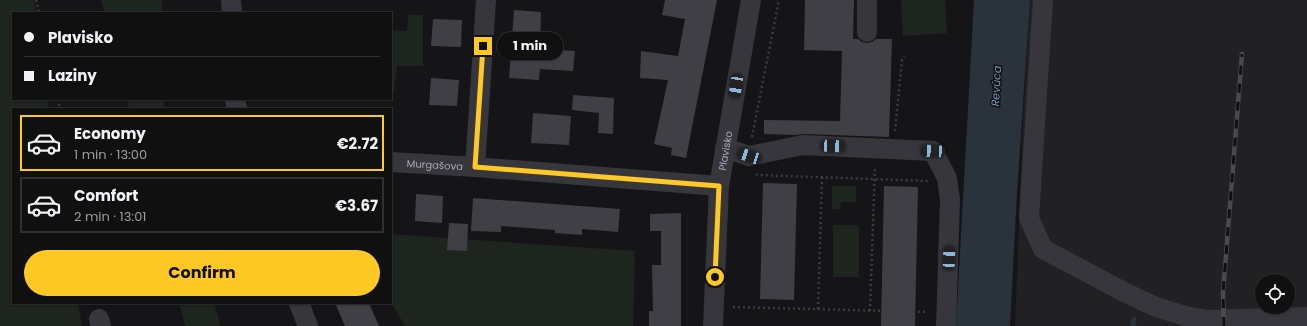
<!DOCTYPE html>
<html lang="en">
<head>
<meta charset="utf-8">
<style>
	body { margin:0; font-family:Poppins,sans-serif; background:#1e1e1f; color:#f1f3f6; height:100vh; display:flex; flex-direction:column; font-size:15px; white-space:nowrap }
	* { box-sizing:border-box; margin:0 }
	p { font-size:13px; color:#9c9d9f }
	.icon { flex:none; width:22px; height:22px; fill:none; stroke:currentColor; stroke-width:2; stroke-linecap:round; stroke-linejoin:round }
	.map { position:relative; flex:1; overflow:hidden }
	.side { position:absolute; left:12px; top:108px; width:380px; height:196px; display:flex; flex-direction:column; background:#101011; border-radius:0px; box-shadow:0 1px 3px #0004,0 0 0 1px #303031 }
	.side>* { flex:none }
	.hud { position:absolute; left:12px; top:12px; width:380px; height:88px; border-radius:0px; box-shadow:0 1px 3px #0004,0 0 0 1px #303031; display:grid; align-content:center; height:88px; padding:0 12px; background:#101011 }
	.buttons { position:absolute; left:1255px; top:274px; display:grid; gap:8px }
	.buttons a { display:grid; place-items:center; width:40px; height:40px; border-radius:50%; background:#101011; box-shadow:0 1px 3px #0004,0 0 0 1px #303031; font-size:20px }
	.end { position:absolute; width:18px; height:18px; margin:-9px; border:5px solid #ffc925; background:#111; box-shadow:0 0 0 2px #111 }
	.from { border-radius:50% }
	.bubble { position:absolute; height:28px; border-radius:14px; background:#101011; box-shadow:0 1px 3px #0004,0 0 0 1px #303031; font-size:13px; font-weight:700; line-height:28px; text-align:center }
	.car { position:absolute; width:12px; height:24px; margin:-12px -6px; border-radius:5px; box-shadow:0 0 3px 1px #0007; background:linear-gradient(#222 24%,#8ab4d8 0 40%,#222 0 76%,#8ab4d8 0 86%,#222 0) }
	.hud b { display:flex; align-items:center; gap:14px; height:38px; font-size:15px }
	.hud b+b { border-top:1px solid #303031 }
	.hud i { width:10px; height:10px; background:#f1f3f6 }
	ul { padding:7px 0 0; list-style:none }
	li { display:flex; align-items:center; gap:12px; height:56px; margin:0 8px 6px; padding:0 4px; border:2px solid #303031; border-radius:0px }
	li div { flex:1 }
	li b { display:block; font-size:15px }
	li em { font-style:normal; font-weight:700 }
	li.selected { border-color:#ffc925 }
	li>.icon { width:36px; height:36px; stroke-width:1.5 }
	.primary-button { display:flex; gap:8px; margin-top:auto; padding:8px 12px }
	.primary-button a { flex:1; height:46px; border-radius:24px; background:#ffc925; color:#111; font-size:16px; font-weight:700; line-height:46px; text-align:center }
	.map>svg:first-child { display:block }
	.built { fill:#212124; fill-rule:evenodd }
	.green { fill:#1d251e }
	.water { fill:#2a323c }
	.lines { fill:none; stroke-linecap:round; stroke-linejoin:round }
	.stream { stroke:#2a323c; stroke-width:5.5 }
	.building { fill:#3f3f45 }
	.path { stroke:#3b3d44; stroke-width:2.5; stroke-dasharray:2 3; stroke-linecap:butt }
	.minor { stroke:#36363c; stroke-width:20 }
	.rail-casing { stroke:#484a52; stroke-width:4.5 }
	.rail { stroke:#101012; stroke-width:3; stroke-dasharray:9; stroke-linecap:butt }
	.route { stroke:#ffc925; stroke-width:5 }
	.labels { text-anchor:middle; stroke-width:3; stroke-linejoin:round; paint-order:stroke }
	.street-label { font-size:10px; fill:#a6aab9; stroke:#101012 }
	.water-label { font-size:11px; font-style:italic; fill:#7994b7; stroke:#101012 }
</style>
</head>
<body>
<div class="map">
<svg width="1307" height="326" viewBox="0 0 1307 326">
	<rect width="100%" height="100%" fill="#151517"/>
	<path class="built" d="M 1030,0 L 1307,0 L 1307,326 L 1015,326 L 1023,121 ZM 1262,281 L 1288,281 L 1288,307 L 1262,307 Z"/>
	<path class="green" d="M 0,0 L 34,0 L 36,13 L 13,13 L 13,99 L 47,99 L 48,109 L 13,109 L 13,303 L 78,303 L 82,326 L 0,326 Z
		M 101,0 L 162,0 L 162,13 L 105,13 Z
		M 901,0 L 945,0 L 947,33 L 903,36 Z
		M 408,15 L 423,15 L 423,66 L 397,66 L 394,93 L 391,93 L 391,30 L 407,31 Z
		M 127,99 L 164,99 L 164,109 L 129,109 Z
		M 832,186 L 856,186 L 856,202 L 841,202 L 840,209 L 832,209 Z
		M 833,225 L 859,225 L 859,277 L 833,277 Z
		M 391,234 L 635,251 L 633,326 L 405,326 L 391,302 Z
		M 179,303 L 214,303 L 221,326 L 185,326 Z"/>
	<path class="water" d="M 974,0 L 1030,0 L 1017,193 L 1010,326 L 956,326 Z"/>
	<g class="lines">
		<path class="stream" d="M 1133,326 L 1134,320"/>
	</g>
	<path class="building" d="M 665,0 L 717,0 L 686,158 L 671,155 L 672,148 L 654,144 L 668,80 L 640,78 L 641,51 L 678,56 L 685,19 L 662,15 Z
		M 805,0 L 854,0 L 853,39 L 858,39 L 862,42 L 867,43 L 872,42 L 876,39 L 892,39 L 889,137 L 804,134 L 795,135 L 764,134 L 764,120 L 840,121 L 842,51 L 804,50 Z
		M 514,10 L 541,12 L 540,49 L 575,51 L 573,71 L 540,69 L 539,80 L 509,78 Z
		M 433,19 L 462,20 L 461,47 L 431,46 Z
		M 431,78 L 459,80 L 457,106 L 429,105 Z
		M 573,95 L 614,98 L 613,134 L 598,133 L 599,113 L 572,110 Z
		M 533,113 L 571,116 L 569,145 L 531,143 Z
		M 763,183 L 797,184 L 794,300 L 760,299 Z
		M 884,186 L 918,187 L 915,326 L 881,326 Z
		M 416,194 L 443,196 L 442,223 L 415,221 Z
		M 473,198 L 620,209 L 618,232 L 582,229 L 582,235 L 555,233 L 555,230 L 501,226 L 501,232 L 471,231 Z
		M 681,213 L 681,326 L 649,326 L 649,311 L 653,311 L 652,265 L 661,265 L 661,231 L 650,231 L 650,214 Z
		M 449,223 L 468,224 L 467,251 L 447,250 Z
		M 335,303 L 369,303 L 379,326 L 345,326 Z"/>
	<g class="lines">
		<path class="path" d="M 36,0 L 39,13
			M 58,99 L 60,109
			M 895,131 L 902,60 L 904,56
			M 752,137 L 779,0
			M 756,174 L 758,175 L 928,181
			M 733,307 L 928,312
			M 818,309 L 822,177
			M 870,311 L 875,166"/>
		<g class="minor">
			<path d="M 231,0 L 232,13"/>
			<path d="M 1043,0 L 1029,218 L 1043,249 L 1126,293 L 1156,307 L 1185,316 L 1208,320"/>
			<path d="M 867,32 L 867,0"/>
			<path d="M 235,99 L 237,109"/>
			<path d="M 725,148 L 749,156 L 803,145 L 933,151 L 947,178 L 950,200 L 946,326"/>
			<path id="s1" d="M 391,162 L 475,167 L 719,186"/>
			<path d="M 475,167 L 486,0"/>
			<path d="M 299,303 L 308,326"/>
			<path d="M 99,319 L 101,326"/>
			<path id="s2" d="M 713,326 L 719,186 L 751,0"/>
			<path d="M 1207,326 L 1208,320 L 1307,317"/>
		</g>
		<defs>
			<path id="rail" d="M 1224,326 L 1223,293 L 1242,54"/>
		</defs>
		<use href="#rail" class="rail-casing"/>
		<use href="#rail" class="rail"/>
	</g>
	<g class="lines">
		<path class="route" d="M 483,46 L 475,167 L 719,186 L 715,277"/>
	</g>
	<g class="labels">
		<g class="street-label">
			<text dy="4" stroke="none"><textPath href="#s2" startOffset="176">Plavisko</textPath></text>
			<text dy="4" stroke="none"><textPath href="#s1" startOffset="44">Murgašova</textPath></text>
		</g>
		<g class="water-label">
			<text transform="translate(996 86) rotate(-87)" y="4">Revúca</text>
		</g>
	</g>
</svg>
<div class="buttons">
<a><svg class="icon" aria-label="locate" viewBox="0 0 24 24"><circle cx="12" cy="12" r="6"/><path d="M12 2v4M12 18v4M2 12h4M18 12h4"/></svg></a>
</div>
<i class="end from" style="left:715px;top:277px"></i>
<i class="end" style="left:483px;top:46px"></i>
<div class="bubble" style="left:497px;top:32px;width:66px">1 min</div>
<i class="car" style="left:736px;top:86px;rotate:189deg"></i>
<i class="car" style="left:833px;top:146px;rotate:92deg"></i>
<i class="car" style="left:933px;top:151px;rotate:273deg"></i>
<i class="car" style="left:749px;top:156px;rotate:288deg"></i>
<i class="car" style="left:949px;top:258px;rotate:2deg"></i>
<div class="hud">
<b><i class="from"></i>Plavisko</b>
<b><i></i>Laziny</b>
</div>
<section class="side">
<ul>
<li class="selected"><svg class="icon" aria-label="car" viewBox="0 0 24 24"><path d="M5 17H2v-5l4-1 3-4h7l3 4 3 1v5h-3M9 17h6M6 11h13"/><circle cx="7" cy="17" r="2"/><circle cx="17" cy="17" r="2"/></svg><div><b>Economy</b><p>1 min · 13:00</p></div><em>€2.72</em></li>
<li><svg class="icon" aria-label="car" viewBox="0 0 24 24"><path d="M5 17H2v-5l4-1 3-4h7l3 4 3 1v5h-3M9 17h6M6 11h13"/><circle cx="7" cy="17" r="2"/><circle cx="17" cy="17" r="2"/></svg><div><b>Comfort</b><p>2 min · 13:01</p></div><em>€3.67</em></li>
</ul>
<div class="primary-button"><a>Confirm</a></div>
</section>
</div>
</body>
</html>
